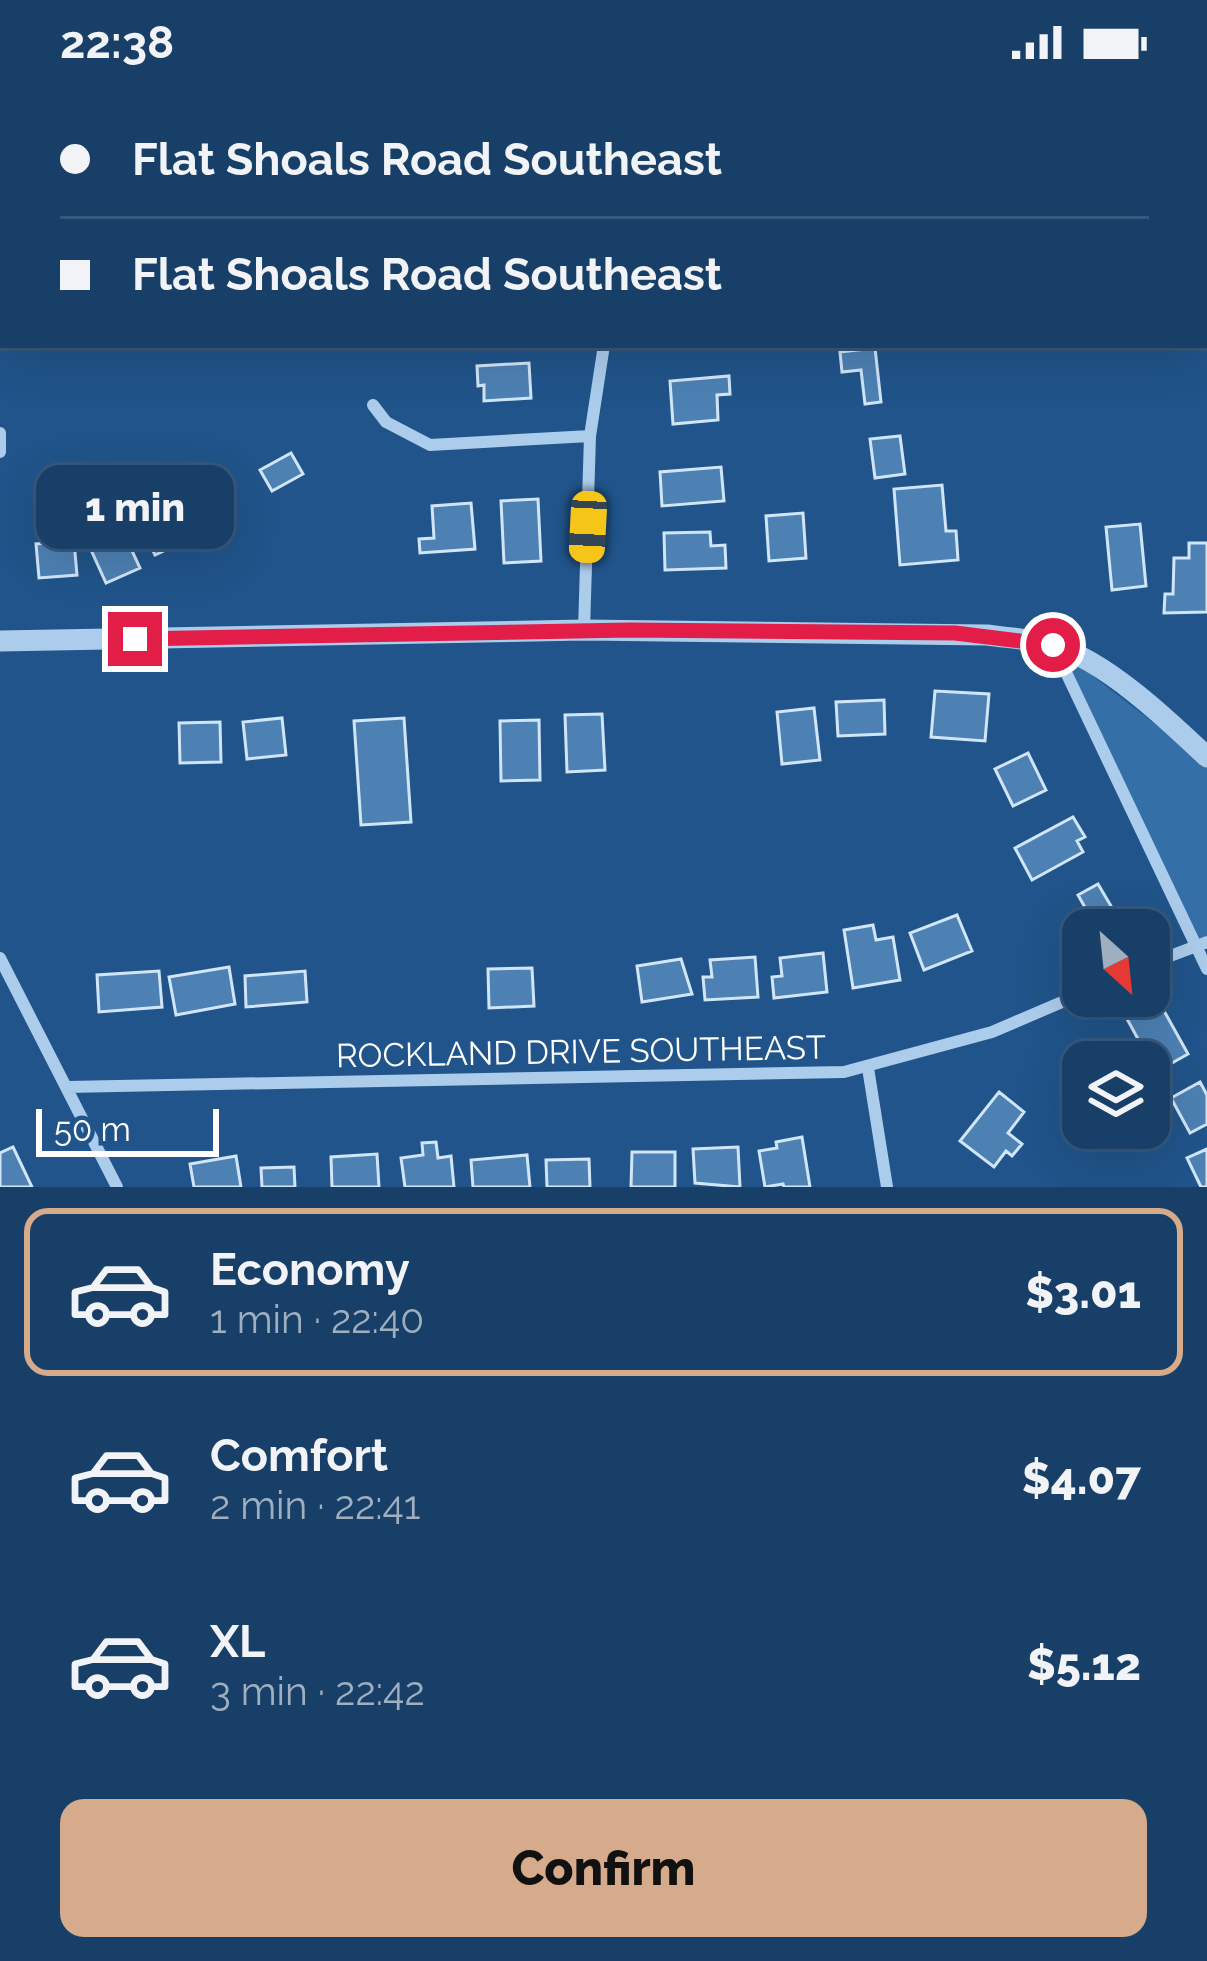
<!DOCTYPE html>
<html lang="en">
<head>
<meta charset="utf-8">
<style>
	body { margin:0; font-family:Raleway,sans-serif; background:#254a71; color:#f1f3f6; height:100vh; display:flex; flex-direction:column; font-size:45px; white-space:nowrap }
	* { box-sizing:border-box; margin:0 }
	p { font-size:39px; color:#9fafc0 }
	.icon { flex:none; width:66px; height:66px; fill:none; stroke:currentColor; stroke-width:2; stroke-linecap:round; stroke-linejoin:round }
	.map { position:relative; height:1103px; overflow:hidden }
	.panel { display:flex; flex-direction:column; background:#183f68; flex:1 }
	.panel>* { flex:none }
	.hud { position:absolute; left:0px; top:0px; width:1209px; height:264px; box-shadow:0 12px 48px #0002,0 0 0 3px #36587c; display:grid; align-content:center; height:264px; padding:0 60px; background:#183f68 }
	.needle { width:78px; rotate:153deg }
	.buttons { position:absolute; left:1062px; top:825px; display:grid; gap:24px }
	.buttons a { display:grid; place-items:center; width:108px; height:108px; border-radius:24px; background:#183f68; box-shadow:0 12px 48px #0002,0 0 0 3px #36587c; font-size:60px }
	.scale { position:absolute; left:36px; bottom:30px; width:183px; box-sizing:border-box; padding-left:12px; border:6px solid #fff; border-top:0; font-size:33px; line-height:42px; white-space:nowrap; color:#fff; -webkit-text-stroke:9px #20548a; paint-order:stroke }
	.end { position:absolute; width:54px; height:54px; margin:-27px; border:15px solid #e11d48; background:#fff; box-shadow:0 0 0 6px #fff }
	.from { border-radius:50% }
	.bubble { position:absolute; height:84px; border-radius:24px; background:#183f68; box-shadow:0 12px 48px #0002,0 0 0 3px #36587c; font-size:39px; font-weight:800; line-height:84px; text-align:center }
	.car { position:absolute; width:36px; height:72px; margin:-36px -18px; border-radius:15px; box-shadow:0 0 9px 3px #0007; background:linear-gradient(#f5c518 24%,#345 0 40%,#f5c518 0 76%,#345 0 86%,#f5c518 0) }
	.hud b { display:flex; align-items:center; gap:42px; height:114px; font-size:45px }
	.hud b+b { border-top:3px solid #36587c }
	.hud i { width:30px; height:30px; background:#f1f3f6 }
	ul { padding:21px 0 0; list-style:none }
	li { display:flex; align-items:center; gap:36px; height:168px; margin:0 24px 18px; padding:0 36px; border:6px solid transparent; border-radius:24px }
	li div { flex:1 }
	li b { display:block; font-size:45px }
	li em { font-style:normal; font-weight:800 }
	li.on { border-color:#d6ab8b }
	li>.icon { width:108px; height:108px; stroke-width:1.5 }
	.button { display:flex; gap:24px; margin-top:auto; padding:24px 60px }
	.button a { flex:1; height:138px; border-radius:24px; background:#d6ab8b; color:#111; font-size:48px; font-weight:800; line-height:138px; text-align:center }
	.status { display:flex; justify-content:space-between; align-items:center; height:84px; padding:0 60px; background:#183f68; direction:ltr }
	.status svg { height:33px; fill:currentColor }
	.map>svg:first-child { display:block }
	.green { fill:#346fa8 }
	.building { fill:#4d81b4; stroke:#d1e5f8; stroke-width:3 }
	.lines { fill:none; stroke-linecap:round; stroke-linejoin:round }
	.minor { stroke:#accceb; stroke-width:12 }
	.tertiary { stroke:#accceb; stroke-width:21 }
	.route { stroke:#e11d48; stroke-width:15 }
	.labels { text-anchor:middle; stroke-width:9; stroke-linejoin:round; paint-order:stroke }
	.street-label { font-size:33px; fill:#fff; stroke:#20548a }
</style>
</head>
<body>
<div class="status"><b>22:38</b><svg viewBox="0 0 49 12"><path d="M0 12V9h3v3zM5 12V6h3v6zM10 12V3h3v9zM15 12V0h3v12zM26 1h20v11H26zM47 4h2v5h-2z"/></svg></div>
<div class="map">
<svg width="1207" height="1103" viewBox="0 0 1207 1103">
	<rect width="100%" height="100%" fill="#20548a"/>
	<path class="green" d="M 765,0 L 1088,0 L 1088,3 L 766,3 Z
		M 1053,561 L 1207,680 L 1207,856 L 1194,861 Z"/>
	<path class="building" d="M 875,264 L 881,318 L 865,320 L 861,286 L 842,288 L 840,268 Z
		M 529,279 L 531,314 L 484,317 L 484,301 L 478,302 L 477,282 Z
		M 729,292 L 730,310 L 717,311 L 718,336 L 673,340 L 670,297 Z
		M 900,352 L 905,390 L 875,394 L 870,355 Z
		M 291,369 L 303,390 L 272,407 L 260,386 Z
		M 721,383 L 724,417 L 662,422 L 660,388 Z
		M 942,401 L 946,447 L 956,447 L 958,476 L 900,481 L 894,405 Z
		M 163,405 L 187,456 L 155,471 L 131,420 Z
		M 538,415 L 541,477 L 504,479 L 501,417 Z
		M 110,419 L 140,484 L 106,499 L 77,435 Z
		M 471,419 L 475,465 L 420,469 L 419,455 L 434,454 L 432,422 Z
		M 803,429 L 806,474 L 769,477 L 766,432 Z
		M 1140,440 L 1146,502 L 1112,506 L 1106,443 Z
		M 710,448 L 711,462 L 725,461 L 726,484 L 665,486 L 664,449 Z
		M 74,457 L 77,491 L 39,494 L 36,460 Z
		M 1189,459 L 1207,459 L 1207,528 L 1164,529 L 1165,510 L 1173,510 L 1174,474 L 1189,474 Z
		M 935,607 L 989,610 L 985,657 L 931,653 Z
		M 884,616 L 885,650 L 838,652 L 836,618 Z
		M 814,624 L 820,676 L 782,680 L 777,628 Z
		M 602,630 L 605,686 L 567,688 L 565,631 Z
		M 282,634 L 286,671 L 247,675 L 243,638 Z
		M 404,634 L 411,738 L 361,741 L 354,637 Z
		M 539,636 L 540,696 L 501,697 L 500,637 Z
		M 220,638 L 221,678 L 180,679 L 179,639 Z
		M 1028,669 L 1046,706 L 1013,722 L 995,685 Z
		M 1073,733 L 1085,753 L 1077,757 L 1083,768 L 1032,796 L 1015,764 Z
		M 1098,800 L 1111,822 L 1091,834 L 1078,811 Z
		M 957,831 L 972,867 L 924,886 L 910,849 Z
		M 873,841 L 876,856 L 893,853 L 900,896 L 853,904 L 844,846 Z
		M 823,869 L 827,908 L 774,914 L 772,893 L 782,892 L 780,874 Z
		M 755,873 L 758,913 L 705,916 L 703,893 L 712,893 L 710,876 Z
		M 681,875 L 692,910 L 642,918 L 637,882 Z
		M 229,883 L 235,920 L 176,931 L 169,893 Z
		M 532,884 L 534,922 L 489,924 L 488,885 Z
		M 159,887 L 162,923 L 99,928 L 97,891 Z
		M 305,887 L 307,918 L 246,923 L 245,892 Z
		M 1158,916 L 1188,970 L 1156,988 L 1126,933 Z
		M 1200,998 L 1207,1011 L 1207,1040 L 1190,1049 L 1171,1014 Z
		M 999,1008 L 1024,1028 L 1008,1049 L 1022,1060 L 1012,1072 L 1006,1067 L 994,1083 L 960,1057 Z
		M 802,1053 L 810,1103 L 784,1103 L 783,1100 L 765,1103 L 759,1067 L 777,1064 L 776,1058 Z
		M 436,1058 L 438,1074 L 451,1072 L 454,1103 L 405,1103 L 401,1074 L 423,1071 L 422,1059 Z
		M 13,1063 L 32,1103 L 0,1103 L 0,1069 Z
		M 738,1063 L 740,1103 L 695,1099 L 693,1065 Z
		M 1207,1065 L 1207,1103 L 1201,1103 L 1187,1074 Z
		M 632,1068 L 675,1068 L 675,1103 L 631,1103 Z
		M 377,1070 L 379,1103 L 332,1103 L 331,1073 Z
		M 527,1071 L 530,1103 L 473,1103 L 471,1076 Z
		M 236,1072 L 241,1103 L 194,1103 L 190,1080 Z
		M 589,1075 L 590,1103 L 547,1103 L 546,1076 Z
		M 294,1083 L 295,1103 L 262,1103 L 261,1084 Z"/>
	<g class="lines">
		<path class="minor" d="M 575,0 L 576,3
			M 373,321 L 386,338 L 430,361 L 590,352
			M 0,349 L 0,368
			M 584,546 L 590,352 L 604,261
			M 1053,561 L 1207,885
			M 0,874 L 117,1103
			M 1149,880 L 1207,858
			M 868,984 L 887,1103
			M 67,1003 L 844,988 L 992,948 L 1083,909"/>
		<path class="tertiary" d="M 0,557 L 584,546 L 987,551 C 1008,554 1032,555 1053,561 C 1106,577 1167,635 1207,673"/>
	</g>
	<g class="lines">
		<path class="route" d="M 135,555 L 630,546 L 955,549 L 1053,561"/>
	</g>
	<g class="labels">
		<g class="street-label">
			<text transform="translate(581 967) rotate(-1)" y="12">ROCKLAND DRIVE SOUTHEAST</text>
		</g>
	</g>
</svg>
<div class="buttons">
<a><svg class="needle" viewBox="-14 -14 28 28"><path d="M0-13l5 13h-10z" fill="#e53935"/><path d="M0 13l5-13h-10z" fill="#9fafc0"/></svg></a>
<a><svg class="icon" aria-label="layers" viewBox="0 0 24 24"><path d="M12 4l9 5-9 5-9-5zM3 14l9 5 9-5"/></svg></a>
</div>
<div class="scale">50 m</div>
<i class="end from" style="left:1053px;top:561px"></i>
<i class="end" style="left:135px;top:555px"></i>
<div class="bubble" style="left:36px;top:381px;width:198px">1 min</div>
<i class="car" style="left:588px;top:443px;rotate:183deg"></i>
<div class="hud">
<b><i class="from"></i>Flat Shoals Road Southeast</b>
<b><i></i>Flat Shoals Road Southeast</b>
</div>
</div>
<section class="panel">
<ul>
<li class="on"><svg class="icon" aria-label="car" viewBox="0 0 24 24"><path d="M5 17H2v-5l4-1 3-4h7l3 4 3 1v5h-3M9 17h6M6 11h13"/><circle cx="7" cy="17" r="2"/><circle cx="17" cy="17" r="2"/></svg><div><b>Economy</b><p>1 min · 22:40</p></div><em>$3.01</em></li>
<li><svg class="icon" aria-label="car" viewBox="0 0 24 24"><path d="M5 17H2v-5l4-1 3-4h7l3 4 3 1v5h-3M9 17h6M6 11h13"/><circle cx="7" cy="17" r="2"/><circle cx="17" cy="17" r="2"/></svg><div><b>Comfort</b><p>2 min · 22:41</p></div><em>$4.07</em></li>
<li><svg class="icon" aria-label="car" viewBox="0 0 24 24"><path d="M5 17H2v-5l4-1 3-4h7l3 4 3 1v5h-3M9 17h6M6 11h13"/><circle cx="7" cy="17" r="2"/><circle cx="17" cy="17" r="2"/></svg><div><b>XL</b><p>3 min · 22:42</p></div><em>$5.12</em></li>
</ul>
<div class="button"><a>Confirm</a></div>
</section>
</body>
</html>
